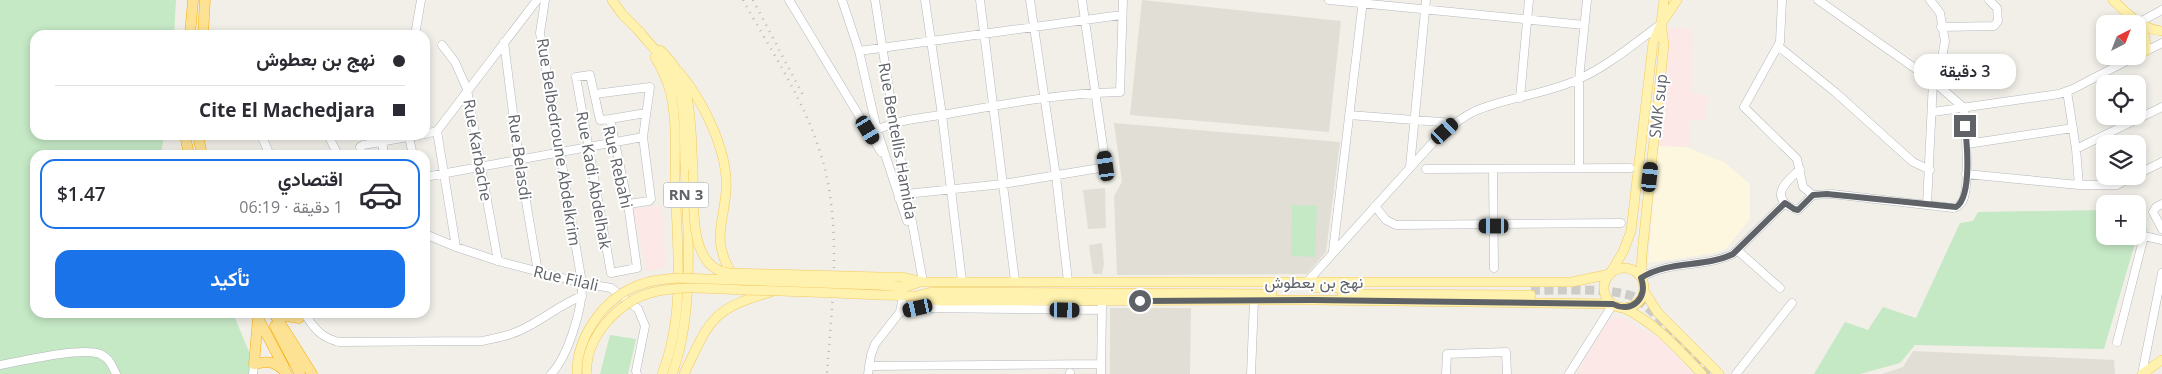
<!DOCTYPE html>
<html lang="ar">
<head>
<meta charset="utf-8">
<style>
	body { margin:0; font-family:"Open Sans",Vazirmatn,sans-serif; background:#f2f2f3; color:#2b2b33; direction:rtl; height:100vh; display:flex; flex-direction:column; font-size:19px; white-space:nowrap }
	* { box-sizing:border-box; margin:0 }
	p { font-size:16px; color:#7c7c81 }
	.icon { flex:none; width:28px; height:28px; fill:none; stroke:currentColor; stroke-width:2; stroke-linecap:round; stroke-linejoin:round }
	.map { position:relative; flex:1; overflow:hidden; direction:ltr }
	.sheet { position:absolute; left:30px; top:150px; width:400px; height:168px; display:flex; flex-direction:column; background:#fff; border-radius:15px; box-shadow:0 2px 8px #0003; direction:rtl }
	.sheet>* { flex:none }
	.hud { position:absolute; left:30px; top:30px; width:400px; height:110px; border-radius:15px; box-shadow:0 2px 8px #0003; direction:rtl; display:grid; align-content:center; height:110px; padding:0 25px; background:#fff }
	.needle { width:32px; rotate:42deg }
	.fabs { position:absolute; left:2096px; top:15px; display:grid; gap:10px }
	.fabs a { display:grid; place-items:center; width:50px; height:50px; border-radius:10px; background:#fff; box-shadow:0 2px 8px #0003; font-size:25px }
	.end { position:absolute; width:22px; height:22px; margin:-11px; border:6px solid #5f6368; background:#fff; box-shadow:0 0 0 2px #fff }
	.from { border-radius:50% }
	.bubble { position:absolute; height:35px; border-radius:15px; background:#fff; box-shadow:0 2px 8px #0003; font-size:16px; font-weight:600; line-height:35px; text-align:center; direction:rtl }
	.car { position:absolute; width:15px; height:30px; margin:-15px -8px; border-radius:6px; box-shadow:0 0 4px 1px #0007; background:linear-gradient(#222 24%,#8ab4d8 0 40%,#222 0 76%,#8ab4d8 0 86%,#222 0) }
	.hud b { display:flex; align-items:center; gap:18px; height:48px; font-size:19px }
	.hud b+b { border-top:1px solid #e1e1e2 }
	.hud i { width:12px; height:12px; background:#2b2b33 }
	ul { padding:9px 0 0; list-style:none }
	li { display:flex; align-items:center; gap:15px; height:70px; margin:0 10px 8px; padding:0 15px; border:2px solid transparent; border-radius:15px }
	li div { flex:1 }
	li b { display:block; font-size:19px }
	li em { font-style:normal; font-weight:600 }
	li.on { border-color:#1a73e8 }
	li>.icon { width:45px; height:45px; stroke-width:1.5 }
	.primary-button { display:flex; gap:10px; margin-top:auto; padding:10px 25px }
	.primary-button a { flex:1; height:58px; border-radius:15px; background:#1a73e8; color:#fff; font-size:20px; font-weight:600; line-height:58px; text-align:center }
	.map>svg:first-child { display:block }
	.commercial { fill:#fef7e0 }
	.education { fill:#e1ded6 }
	.medical { fill:#fce8e6 }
	.green { fill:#c5e8c5 }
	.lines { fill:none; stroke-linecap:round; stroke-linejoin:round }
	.major-tunnel { stroke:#ccccc8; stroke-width:9; stroke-dasharray:9 4.5; stroke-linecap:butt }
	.minor-casing { stroke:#b5b8bc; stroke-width:9 }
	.major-casing { stroke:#f2c960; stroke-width:10 }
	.highway-casing { stroke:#f9ab00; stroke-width:11 }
	.minor { stroke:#fff; stroke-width:8 }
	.major { stroke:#fff2af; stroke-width:9 }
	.highway { stroke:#fde293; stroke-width:10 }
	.rail { stroke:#b6b7b8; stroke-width:2.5; stroke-dasharray:1 6; stroke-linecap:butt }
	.major-bridge-casing { stroke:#f2c960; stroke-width:10; stroke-linecap:butt }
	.major-bridge { stroke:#fff2af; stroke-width:9 }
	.route { stroke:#5f6368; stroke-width:6 }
	.labels { text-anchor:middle; stroke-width:4; stroke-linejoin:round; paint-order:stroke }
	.shield { fill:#fff; stroke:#8f9295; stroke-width:1 }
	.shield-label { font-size:15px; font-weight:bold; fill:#5f6368 }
	.street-label { font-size:16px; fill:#5f6368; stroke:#fff }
</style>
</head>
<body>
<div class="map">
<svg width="2162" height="374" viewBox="0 0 2162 374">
	<rect width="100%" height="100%" fill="#f1efe8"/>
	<path class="commercial" d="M 1658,146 L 1687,147 L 1725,163 L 1750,184 L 1750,219 L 1726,249 L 1716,253 L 1648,263 Z"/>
	<path class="education" d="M 1142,0 L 1341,21 L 1329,132 L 1130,115 Z
		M 1114,123 L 1340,142 L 1326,252 L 1307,274 L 1117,275 L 1114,196 L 1122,182 Z
		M 1105,188 L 1106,228 L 1088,229 L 1083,190 Z
		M 1102,243 L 1104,264 L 1102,274 L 1093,274 L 1089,245 Z
		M 1110,308 L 1191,308 L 1190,374 L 1110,374 Z
		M 1913,351 L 2114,360 L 2115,374 L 1882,374 L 1903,367 Z"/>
	<path class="medical" d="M 1667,27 L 1692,29 L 1691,93 L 1707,95 L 1706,121 L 1690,120 L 1690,147 L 1658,146 Z
		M 662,206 L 666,268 L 646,271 L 633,208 Z
		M 1621,317 L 1662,340 L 1692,374 L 1577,374 L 1606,318 Z"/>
	<path class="green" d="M 0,0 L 176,0 L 174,35 L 35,35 L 35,135 L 164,135 L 161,155 L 35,155 L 35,312 L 233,313 L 258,374 L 0,374 Z
		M 1292,205 L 1317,206 L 1315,257 L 1291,256 Z
		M 2105,210 L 2105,236 L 2137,236 L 2104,349 L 1915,345 L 1900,363 L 1860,374 L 1814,374 L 1845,322 L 1868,330 L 1883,307 L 1916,318 L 1960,223 L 1973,221 L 1978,212 Z
		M 2138,210 L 2148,231 L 2139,228 L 2138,234 Z
		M 610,335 L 636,339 L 628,374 L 600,374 Z"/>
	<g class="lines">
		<path class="major-tunnel" d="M 1531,290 C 1559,291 1606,287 1632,296 C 1646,301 1698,360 1712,374"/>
		<defs>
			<path id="minor" d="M 545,0 L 540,33 L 582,283 C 583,307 568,357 551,374
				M 789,0 L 881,152
				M 842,0 L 859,51 L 877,130 L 907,221
				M 875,0 L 894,122 L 923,282
				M 925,0 L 942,115 L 962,281
				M 980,0 L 1015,281
				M 1030,0 L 1056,176 L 1068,281
				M 1329,0 L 1584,25
				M 1782,0 L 1780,42 L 1744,107 L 1797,159 L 1803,187 L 1813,195
				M 2138,23 L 2162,10
				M 1941,27 L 1994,26 L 1998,21 L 1997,8 L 1989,0
				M 415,35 L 421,0
				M 504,42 L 519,160 L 538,272
				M 442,45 L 455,62 L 467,89 L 498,261
				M 1778,46 L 1835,92 L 1913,162 L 1930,170
				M 859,51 L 1121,15
				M 2138,55 L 2162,43
				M 590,75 L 600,120 L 610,119 L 628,204 L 637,268 L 611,273 L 576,77 Z
				M 2067,91 L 2076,149 L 2079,185
				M 595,94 L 650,87 L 643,137 L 651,199 L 649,201 L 628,204
				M 1520,98 L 1529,0
				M 1933,112 L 2059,94 L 2073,89 L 2136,56
				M 1349,115 L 1454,123
				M 610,119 L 646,113
				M 877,130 C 900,119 923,118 948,114 C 1004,104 1062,93 1120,92 L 1123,0
				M 437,131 L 456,247
				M 425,134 L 437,131 L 537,0
				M 261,135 L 270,155
				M 328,135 L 338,155
				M 409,137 L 413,155
				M 382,142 L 384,155
				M 1967,144 L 2073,128
				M 2076,149 L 2162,107
				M 362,155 L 360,147 L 363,145 L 419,135
				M 1410,167 L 1426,0
				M 1579,167 L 1579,79 L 1587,0
				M 1426,169 L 1630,168
				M 1493,169 L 1494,268
				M 1800,169 C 1791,178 1771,192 1787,205 C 1791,208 1793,209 1798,210 L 1813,195
				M 1966,174 L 2079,185 L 2117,185 L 2133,176
				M 2138,174 L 2162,162
				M 425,177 L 643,137
				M 1813,195 L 1832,194 L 1953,208 C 1957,207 1960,205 1962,202 C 1971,188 1965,126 1964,108 L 1933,81 L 1818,0
				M 899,199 L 906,194 L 1003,184 L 1106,167 L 1082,0
				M 2162,204 L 2156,207 L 2153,212 L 2162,229
				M 1927,205 L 1933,81 L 1942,58 L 1945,41 L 1940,13 L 1930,0
				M 1375,206 L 1386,220 L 1396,225 L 1621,223
				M 425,234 L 456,247 L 498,261 L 582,283 L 611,288 L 638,309 L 645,326 L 636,371 L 637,374
				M 1737,250 L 1780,288
				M 1333,251 L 1363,0
				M 1641,278 C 1669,260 1704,268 1733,254 L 1785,203
				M 1307,282 L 1436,139 C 1448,129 1459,119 1473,112 C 1506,97 1545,95 1579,79 C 1608,66 1635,43 1661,24
				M 900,312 L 918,308 L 1102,310
				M 307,317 C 316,331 323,338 339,342 L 482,341 C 496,338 510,336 523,329 C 544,319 561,304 582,296
				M 2117,342 L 2144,236 L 2162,240
				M 0,365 C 22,361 81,347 100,354 C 109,358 112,365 116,374
				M 869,366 L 1101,364
				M 253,374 L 254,364
				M 868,374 L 871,355 L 875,344 L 900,312 L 903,296
				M 1070,374 L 1070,373
				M 1101,374 L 1102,306
				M 1251,374 L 1254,300
				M 1446,374 L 1447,354 L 1506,352 L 1507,374
				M 1569,374 L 1613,304
				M 1736,374 L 1792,303
				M 2142,374 L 2162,273"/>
			<path id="major" d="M 612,0 L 622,14 L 641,33
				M 2113,0 C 2128,14 2140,29 2162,31
				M 2138,23 L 2145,37 L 2146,51
				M 637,29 C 651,46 670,63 677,84 C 686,108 684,138 685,163 C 688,227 695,314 672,374
				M 660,50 C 695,81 690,127 693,169
				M 655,57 C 662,69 668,81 671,95 C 677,123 675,154 675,182 C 677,245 686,314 662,374
				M 678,71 C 703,100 729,152 726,191 C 723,227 712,239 731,273
				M1604 288a20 20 0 1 1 40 0a20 20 0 1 1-40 0Z
				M 1611,272 L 1623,252 L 1631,231 L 1653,43 L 1661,24 L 1664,0
				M 880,277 L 901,277 L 923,282 L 1572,282 L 1610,274
				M 1641,277 L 1642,254 L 1664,44 L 1661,24 L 1677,0
				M 879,285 L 905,287 L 920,282
				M 1315,288 L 1352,288
				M 1644,291 L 1658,313 L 1719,374
				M 1342,294 L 1531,295
				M 882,295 L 917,296 L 940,301 L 1313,300 L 1613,304
				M 920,295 L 932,292 L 1272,294
				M 1624,308 C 1658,325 1676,347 1702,374
				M 684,374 C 710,320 711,309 771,292
				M 2142,374 L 2162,360"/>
			<path id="highway" d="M 190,35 L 193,0
				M 203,35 L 205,0
				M 185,135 L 189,155
				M 198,135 L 202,155
				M 273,312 L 312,374
				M 274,314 L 299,318
				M 258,318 L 254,364 C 269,360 277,362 287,374
				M 259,320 L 284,367
				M 275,326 L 300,374"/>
		</defs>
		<use href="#minor" class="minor-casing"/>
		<use href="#major" class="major-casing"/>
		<use href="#highway" class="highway-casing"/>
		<use href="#minor" class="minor"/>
		<use href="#major" class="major"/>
		<use href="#highway" class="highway"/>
		<path class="rail" d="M 743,0 C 770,49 803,98 820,152 C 843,223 832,301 827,374
			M 753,0 L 804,97"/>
		<defs>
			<path id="major-bridge" d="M 693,169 C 694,201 687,271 731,273 L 880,277
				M 577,374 C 576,339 602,301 634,287 C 649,280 664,279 680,278 L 879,285
				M 587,374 C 584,338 620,299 654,292 C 682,285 713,289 742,290 C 789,291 836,293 882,295"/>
		</defs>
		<use href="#major-bridge" class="major-bridge-casing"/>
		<use href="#major-bridge" class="major-bridge"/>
	</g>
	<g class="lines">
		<path class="route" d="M 1140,301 L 1313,300 L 1613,304 C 1631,314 1649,298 1641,278 C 1669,260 1704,268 1733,254 L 1785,203 L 1794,209 L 1798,210 L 1813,195 L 1827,194 L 1956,207 C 1972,197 1967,144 1965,126"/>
	</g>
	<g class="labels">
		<rect class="shield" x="663.5" y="182.5" width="45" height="25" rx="4"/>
		<g class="shield-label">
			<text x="686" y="200">RN 3</text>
		</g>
		<g class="street-label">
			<text transform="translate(1658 106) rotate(-84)" y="6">SMK sup</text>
			<text transform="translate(898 141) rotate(80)" y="6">Rue Bentellis Hamida</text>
			<text transform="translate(559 142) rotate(81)" y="6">Rue Belbedroune Abdelkrim</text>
			<text transform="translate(478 150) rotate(80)" y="6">Rue Karbache</text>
			<text transform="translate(520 157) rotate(82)" y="6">Rue Belasdi</text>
			<text transform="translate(618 167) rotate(77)" y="6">Rue Rebahi</text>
			<text transform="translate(594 180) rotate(80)" y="6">Rue Kadi Abdelhak</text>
			<text transform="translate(566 278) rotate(13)" y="6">Rue Filali</text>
			<text x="1314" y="288">نهج بن بعطوش</text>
		</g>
	</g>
</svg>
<div class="fabs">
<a><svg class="needle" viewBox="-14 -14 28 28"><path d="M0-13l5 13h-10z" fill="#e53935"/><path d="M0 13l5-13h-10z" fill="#7c7c81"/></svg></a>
<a><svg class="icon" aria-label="locate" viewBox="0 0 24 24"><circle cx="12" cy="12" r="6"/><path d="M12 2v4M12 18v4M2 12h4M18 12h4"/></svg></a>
<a><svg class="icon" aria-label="layers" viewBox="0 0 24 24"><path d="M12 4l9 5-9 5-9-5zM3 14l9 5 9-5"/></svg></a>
<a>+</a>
</div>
<i class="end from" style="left:1140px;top:301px"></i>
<i class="end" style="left:1965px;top:126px"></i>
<div class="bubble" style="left:1914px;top:54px;width:102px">3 دقيقة</div>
<i class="car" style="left:868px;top:130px;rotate:149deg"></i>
<i class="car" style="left:1445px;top:131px;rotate:48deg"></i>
<i class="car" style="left:1106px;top:166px;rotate:352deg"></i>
<i class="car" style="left:1650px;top:177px;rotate:6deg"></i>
<i class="car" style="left:1494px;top:226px;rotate:270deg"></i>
<i class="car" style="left:918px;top:308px;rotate:257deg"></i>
<i class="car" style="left:1065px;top:310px;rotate:91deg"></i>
<div class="hud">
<b><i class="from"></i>نهج بن بعطوش</b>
<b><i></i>Cite El Machedjara</b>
</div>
<section class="sheet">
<ul>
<li class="on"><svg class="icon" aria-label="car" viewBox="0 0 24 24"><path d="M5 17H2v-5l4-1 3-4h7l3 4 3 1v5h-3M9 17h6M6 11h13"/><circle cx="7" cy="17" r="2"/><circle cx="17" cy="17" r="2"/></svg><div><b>اقتصادي</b><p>1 دقيقة · 06:19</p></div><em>$1.47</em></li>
</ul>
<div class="primary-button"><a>تأكيد</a></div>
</section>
</div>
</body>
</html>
